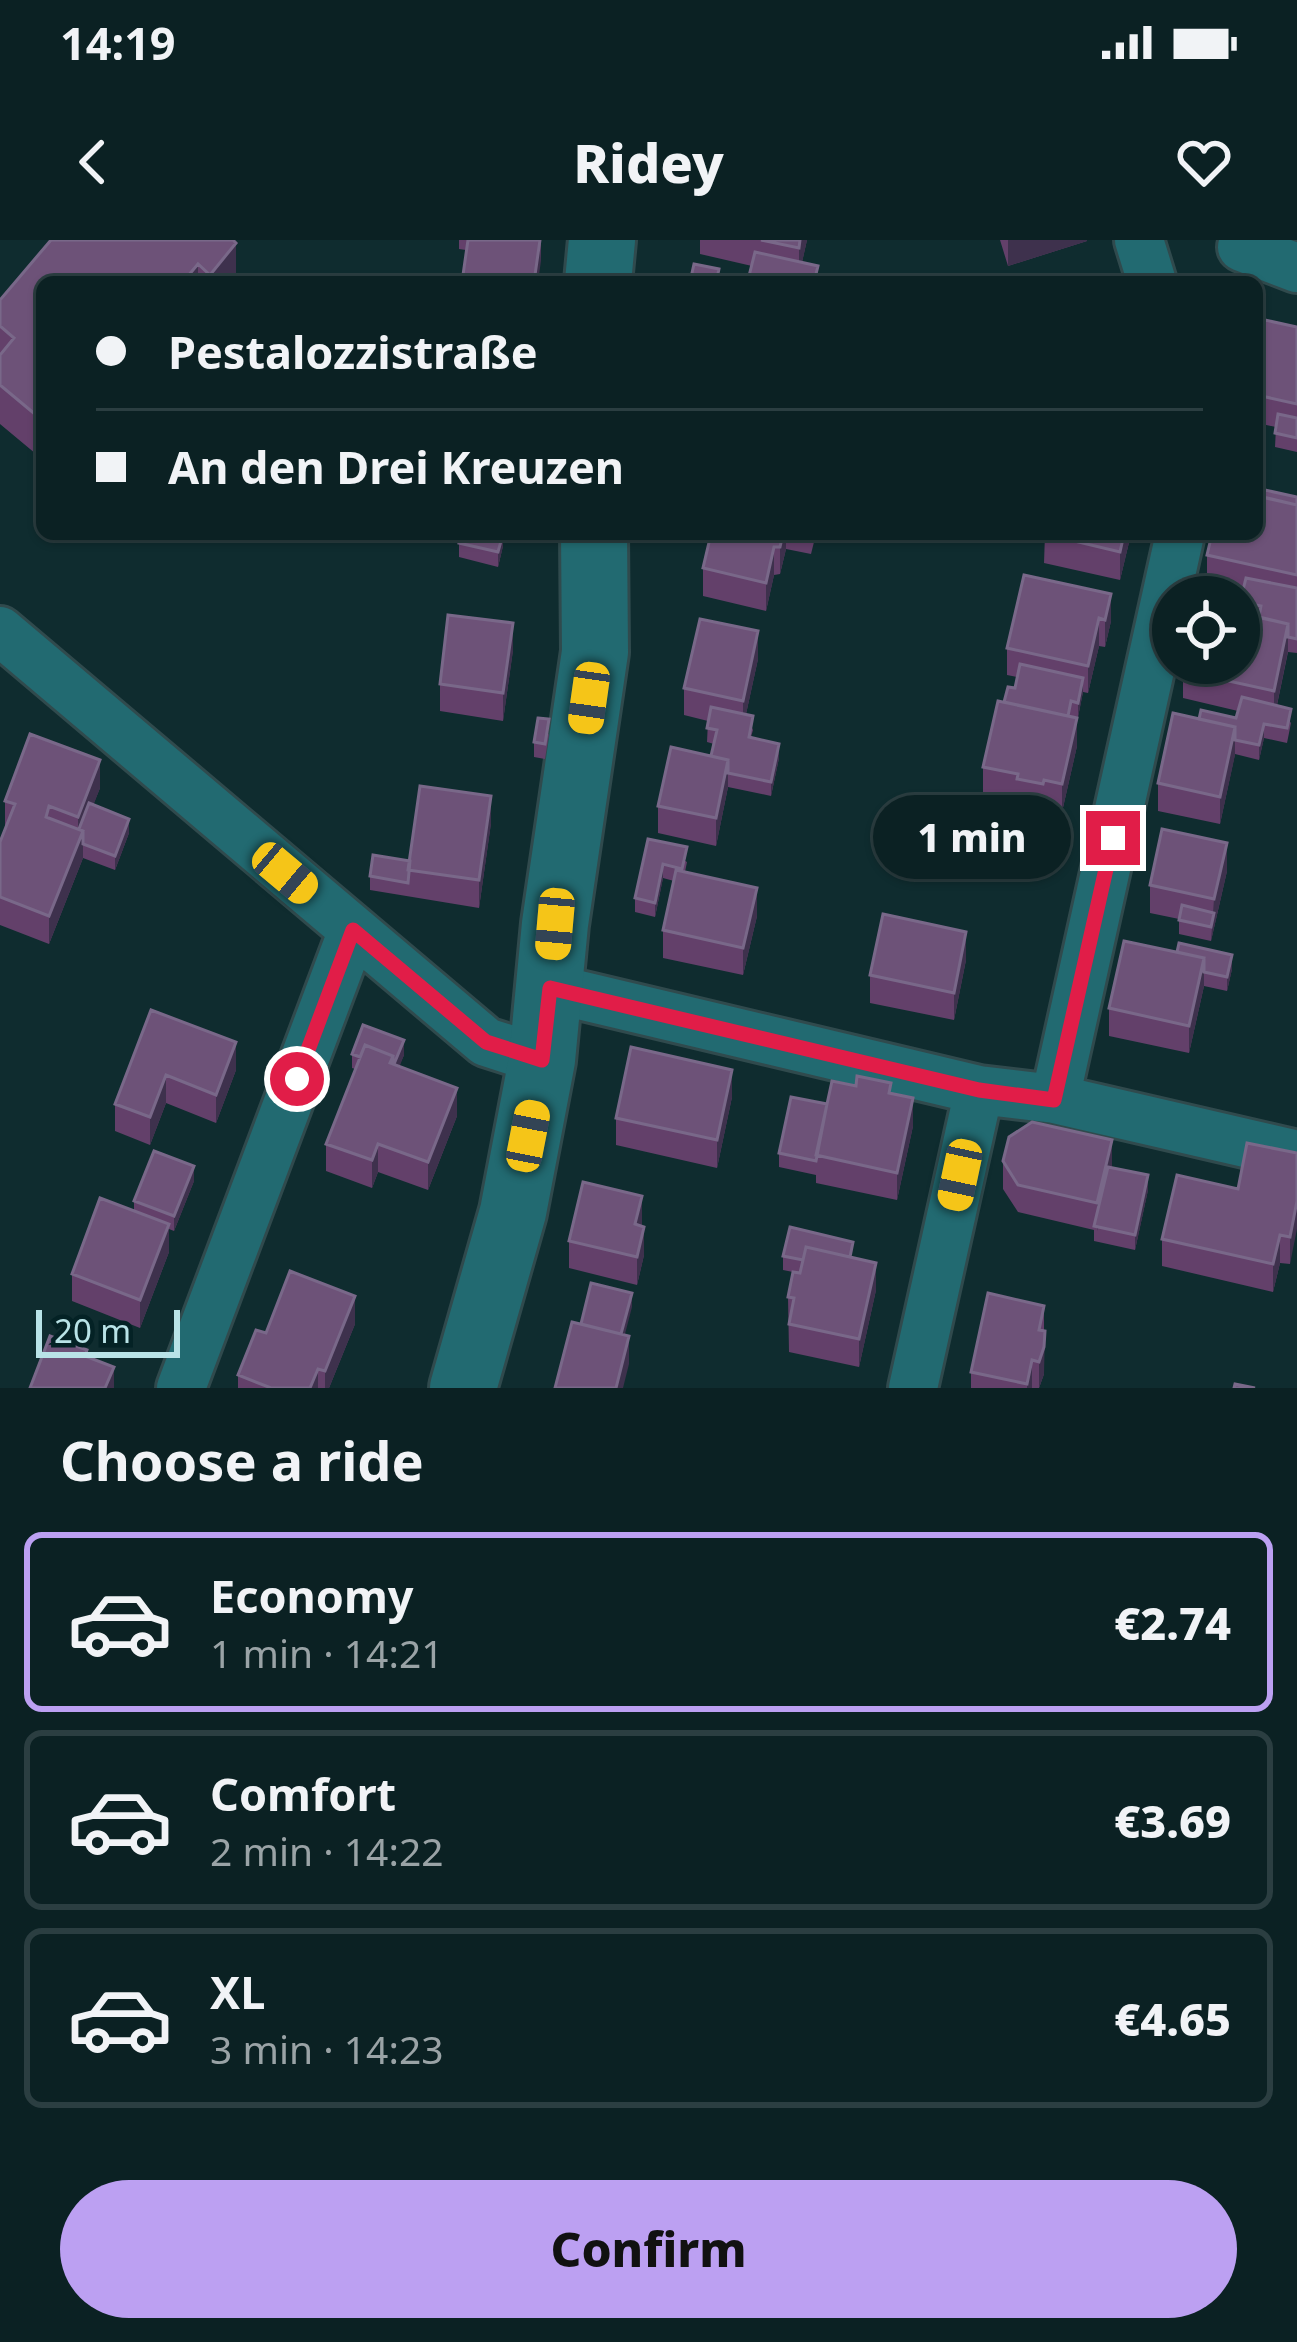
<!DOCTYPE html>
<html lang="en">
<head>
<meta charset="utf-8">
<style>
	body { margin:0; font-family:"Noto Sans",sans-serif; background:#192e30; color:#f1f3f6; height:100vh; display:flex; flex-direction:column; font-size:45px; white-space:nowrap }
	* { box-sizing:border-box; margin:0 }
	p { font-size:39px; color:#9aa3a6 }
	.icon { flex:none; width:66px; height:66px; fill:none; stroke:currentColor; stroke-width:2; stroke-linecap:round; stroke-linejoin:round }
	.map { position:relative; height:1148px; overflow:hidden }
	.panel { display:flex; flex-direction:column; background:#0b2123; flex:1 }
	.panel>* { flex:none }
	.banner { position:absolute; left:36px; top:36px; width:1227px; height:264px; border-radius:18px; box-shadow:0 3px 9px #0004,0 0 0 3px #2b3e41; display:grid; align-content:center; height:264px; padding:0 60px; background:#0b2123 }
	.controls { position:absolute; left:1152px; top:336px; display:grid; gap:24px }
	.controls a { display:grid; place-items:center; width:108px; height:108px; border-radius:50%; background:#0b2123; box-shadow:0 3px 9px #0004,0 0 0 3px #2b3e41; font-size:60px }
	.scale { position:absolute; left:36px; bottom:30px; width:144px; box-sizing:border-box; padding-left:12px; border:6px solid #b9e3e7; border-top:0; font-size:33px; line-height:42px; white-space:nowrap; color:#b9e3e7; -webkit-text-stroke:9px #042225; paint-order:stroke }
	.end { position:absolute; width:54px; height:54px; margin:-27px; border:15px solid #e11d48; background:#fff; box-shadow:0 0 0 6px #fff }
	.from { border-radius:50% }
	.bubble { position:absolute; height:84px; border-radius:42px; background:#0b2123; box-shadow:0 3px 9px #0004,0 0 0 3px #2b3e41; font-size:39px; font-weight:800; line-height:84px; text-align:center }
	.car { position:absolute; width:36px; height:72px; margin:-36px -18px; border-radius:15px; box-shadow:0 0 9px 3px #0007; background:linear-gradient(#f5c518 24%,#345 0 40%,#f5c518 0 76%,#345 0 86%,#f5c518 0) }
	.banner b { display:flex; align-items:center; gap:42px; height:114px; font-size:45px }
	.banner b+b { border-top:3px solid #2b3e41 }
	.banner i { width:30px; height:30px; background:#f1f3f6 }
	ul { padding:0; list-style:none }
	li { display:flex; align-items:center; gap:36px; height:180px; margin:0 24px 18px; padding:0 36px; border:6px solid #2b3e41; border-radius:18px }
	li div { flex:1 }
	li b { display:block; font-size:45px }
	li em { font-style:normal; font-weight:800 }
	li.on { border-color:#bca0f2 }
	li>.icon { width:108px; height:108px; stroke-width:1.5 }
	h2 { padding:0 60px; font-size:54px; line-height:144px }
	.action { display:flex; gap:24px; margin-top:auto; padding:24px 60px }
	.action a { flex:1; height:138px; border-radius:72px; background:#bca0f2; color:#111; font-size:48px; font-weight:800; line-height:138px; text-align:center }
	.status { display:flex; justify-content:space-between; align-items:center; height:84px; padding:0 60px; background:#0b2123; direction:ltr }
	.status svg { height:33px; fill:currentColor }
	header { display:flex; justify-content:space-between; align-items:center; height:156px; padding:0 60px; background:#0b2123; font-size:54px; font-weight:800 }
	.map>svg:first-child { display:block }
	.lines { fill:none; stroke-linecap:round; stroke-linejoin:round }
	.street-casing { stroke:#304a4d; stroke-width:54 }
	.secondary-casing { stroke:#304a4d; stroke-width:72 }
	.street { stroke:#226a71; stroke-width:48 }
	.secondary { stroke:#226a71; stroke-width:66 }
	.wall { fill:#63406a }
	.shaded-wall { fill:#3e314d }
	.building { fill:#6d5278; stroke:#796889; stroke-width:3 }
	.route { stroke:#e11d48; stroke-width:15 }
</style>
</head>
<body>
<div class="status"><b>14:19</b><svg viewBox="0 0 49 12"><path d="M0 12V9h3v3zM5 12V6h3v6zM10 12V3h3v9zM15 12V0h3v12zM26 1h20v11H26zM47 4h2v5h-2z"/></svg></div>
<header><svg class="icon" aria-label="back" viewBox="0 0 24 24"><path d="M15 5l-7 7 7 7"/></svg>Ridey<svg class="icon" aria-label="heart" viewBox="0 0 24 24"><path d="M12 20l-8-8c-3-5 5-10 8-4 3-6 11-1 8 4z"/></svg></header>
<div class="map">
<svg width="1297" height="1148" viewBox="0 0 1297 1148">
	<rect width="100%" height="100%" fill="#0f2c2f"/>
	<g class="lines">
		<defs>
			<path id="street" d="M 1139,0 L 1152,42
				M 1242,7 L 1297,28
				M 0,391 L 486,802 L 542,820
				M 550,748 L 979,850 L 1055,859 L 1297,915
				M 1055,859 L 1180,294
				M 181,1148 L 353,690
				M 913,1148 L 979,850"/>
			<path id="secondary" d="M 598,42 L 602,0
				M 463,1148 L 513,972 L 542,820 L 555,684 L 595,412 L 594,294"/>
		</defs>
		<use href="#street" class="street-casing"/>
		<use href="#secondary" class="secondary-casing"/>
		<use href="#street" class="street"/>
		<use href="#secondary" class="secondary"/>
	</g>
	<path class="wall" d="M 51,0 L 233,0 L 236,3 L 236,42 L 42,42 L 42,219 L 0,184 L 0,60 Z
		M 459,0 L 541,0 L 541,21 L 459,9 Z
		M 700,0 L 807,0 L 802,22 L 817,42 L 749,42 L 752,26 L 700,14 Z
		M 1000,0 L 1087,0 L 1087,1 L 1008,26 Z
		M 1297,87 L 1297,212 L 1275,207 L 1276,187 L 1257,183 L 1257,115 Z
		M 1263,257 L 1297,257 L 1297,413 L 1288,412 L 1277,465 L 1291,483 L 1287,503 L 1264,498 L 1259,520 L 1235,514 L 1220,584 L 1158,571 L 1158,543 L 1199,479 L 1236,478 L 1238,471 L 1183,458 L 1183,431 L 1240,373 L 1243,351 L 1207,343 L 1207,315 Z
		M 711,294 L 816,294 L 811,314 L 786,309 L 780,334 L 774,335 L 766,371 L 703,356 L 703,328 Z
		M 1045,294 L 1131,294 L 1120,340 L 1044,323 Z
		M 459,303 L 503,306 L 498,327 L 459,317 Z
		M 1024,335 L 1111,381 L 1105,407 L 1099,406 L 1088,453 L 1083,452 L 1078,477 L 1071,476 L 1077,506 L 1062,572 L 1044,567 L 1043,572 L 1017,566 L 1017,562 L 983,554 L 983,527 L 1004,462 L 1015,448 L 1017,437 L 1007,435 L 1007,408 Z
		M 513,410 L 503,481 L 440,471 L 440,444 Z
		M 758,419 L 746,474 L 753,490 L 751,497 L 779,518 L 771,556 L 728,547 L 716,606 L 658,593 L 658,566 L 711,516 L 714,504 L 707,502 L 708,481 L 684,475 L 684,448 Z
		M 549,494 L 545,519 L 534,517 L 534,502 Z
		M 100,548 L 93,565 L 129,593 L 115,630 L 83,618 L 49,704 L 0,685 L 0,602 L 5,589 L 5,561 Z
		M 491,583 L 479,668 L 370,650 L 370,636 L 410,621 Z
		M 648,599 L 687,622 L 685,632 L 757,676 L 743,735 L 663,718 L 663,690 L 674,641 L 663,638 L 655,677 L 635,672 L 635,658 Z
		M 1227,631 L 1211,701 L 1179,694 L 1179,679 L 1150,673 L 1150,645 Z
		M 1124,701 L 1232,729 L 1227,751 L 1204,746 L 1189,813 L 1109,796 L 1109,768 Z
		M 966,720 L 954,780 L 870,763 L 870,735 Z
		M 151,770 L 236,830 L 216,883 L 166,863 L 150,905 L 115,891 L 115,864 Z
		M 352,814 L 404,815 L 399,826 L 457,876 L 428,950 L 378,932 L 372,948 L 326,931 L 326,904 L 355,829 L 352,828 Z
		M 891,854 L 913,886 L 897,960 L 816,943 L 816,935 L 779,927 L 779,913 L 827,864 Z
		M 732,857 L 717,928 L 616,905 L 616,878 Z
		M 1297,913 L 1290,1024 L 1280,1023 L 1273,1052 L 1162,1026 L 1162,999 Z
		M 1003,921 L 1112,927 L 1148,950 L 1135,1010 L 1094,1001 L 1094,990 L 1018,972 L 1003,949 Z
		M 194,941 L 174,991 L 169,989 L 169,1012 L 140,1088 L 72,1061 L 72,1034 L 134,971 L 134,961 Z
		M 641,986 L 644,1015 L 637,1045 L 569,1028 L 569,1001 Z
		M 783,1016 L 853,1018 L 876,1050 L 859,1127 L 789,1112 L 788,1057 L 793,1032 L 783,1030 Z
		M 1044,1066 L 1044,1134 L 1039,1148 L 971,1148 L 971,1132 Z
		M 355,1084 L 329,1148 L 238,1148 L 238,1135 L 266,1093 Z"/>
	<path class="shaded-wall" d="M 540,0 L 541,21 L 538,42 L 534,42 Z
		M 800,0 L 807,0 L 799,36 L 799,8 Z
		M 1008,0 L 1087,0 L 1087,1 L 1008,26 Z
		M 236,3 L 236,42 L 210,42 L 210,35 Z
		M 198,24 L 198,42 L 183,42 Z
		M 503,294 L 503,306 L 498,327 L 498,312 Z
		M 783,294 L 786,294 L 786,309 L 780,334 L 780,307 Z
		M 1124,294 L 1131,294 L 1120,340 L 1120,312 Z
		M 774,307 L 774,335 L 766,371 L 766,343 Z
		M 1111,354 L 1111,381 L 1105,407 L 1105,380 Z
		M 1099,378 L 1099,406 L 1088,453 L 1088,426 Z
		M 513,383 L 513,410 L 503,481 L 503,453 Z
		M 1288,384 L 1288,411 L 1274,479 L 1274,451 Z
		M 758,391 L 758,419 L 743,488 L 743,461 Z
		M 1083,438 L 1083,452 L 1078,477 L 1078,463 Z
		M 1077,478 L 1077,506 L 1062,572 L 1062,544 Z
		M 1264,484 L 1264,498 L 1259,520 L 1259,505 Z
		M 1235,487 L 1235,515 L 1220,584 L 1220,557 Z
		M 779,504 L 779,518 L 771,556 L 771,542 Z
		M 100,520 L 100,548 L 83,592 L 83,618 L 49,704 L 49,676 L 78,603 L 78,577 Z
		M 728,520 L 728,547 L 716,606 L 716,578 Z
		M 491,556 L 491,583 L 479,668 L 479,640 Z
		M 129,579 L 129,593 L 115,630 L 115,616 Z
		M 1227,603 L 1227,631 L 1211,701 L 1214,659 Z
		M 663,624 L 663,638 L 655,677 L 655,663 Z
		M 757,648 L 757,676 L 743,735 L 743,708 Z
		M 966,692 L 966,720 L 954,780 L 954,753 Z
		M 1232,715 L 1232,729 L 1227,751 L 1227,737 Z
		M 1204,718 L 1204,746 L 1189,813 L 1189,786 Z
		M 404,800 L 404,815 L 390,851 L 390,823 Z
		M 236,802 L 236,830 L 216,883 L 216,855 Z
		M 732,830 L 732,857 L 717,928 L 717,900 Z
		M 166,835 L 166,863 L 150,905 L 150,877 Z
		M 457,848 L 457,876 L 428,950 L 428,922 Z
		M 913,858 L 913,886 L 897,960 L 897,933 Z
		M 1112,900 L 1112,927 L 1097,991 L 1097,963 Z
		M 378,904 L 378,932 L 372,948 L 372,920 Z
		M 194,926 L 194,941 L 174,991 L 174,976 Z
		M 1148,935 L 1148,950 L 1135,1010 L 1135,995 Z
		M 642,956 L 642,984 L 635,1012 L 635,984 Z
		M 1297,961 L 1297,989 L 1290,1024 L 1290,997 Z
		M 169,984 L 169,1012 L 140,1088 L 140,1060 Z
		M 644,987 L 644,1015 L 637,1045 L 637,1017 Z
		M 1280,995 L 1280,1023 L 1273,1052 L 1273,1024 Z
		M 876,1023 L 876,1050 L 859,1127 L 859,1099 Z
		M 632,1053 L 632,1067 L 618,1121 L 618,1107 Z
		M 355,1056 L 355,1084 L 329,1148 L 325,1148 L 325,1131 Z
		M 1045,1091 L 1044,1134 L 1039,1148 L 1039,1122 Z
		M 629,1096 L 629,1124 L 623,1148 L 616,1148 Z
		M 1032,1120 L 1032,1148 L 1027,1148 L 1027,1144 Z
		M 114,1127 L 114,1148 L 105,1148 Z
		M 318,1129 L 318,1148 L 310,1148 Z"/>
	<path class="building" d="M 51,0 L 233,0 L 236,3 L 210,35 L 198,24 L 183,42 L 42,42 L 42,180 L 0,145 L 0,115 L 14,98 L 0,86 L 0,60 Z
		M 468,0 L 540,0 L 534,42 L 462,42 Z
		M 761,0 L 800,0 L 799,8 Z
		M 755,12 L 818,26 L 814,42 L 776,42 L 749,36 Z
		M 694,24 L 719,29 L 717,38 L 714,37 L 713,42 L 690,42 Z
		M 714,37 L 734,42 L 713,42 Z
		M 1088,38 L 1088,42 L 1058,42 Z
		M 1265,80 L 1297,87 L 1297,164 L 1257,155 L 1257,115 Z
		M 1278,174 L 1297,178 L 1297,198 L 1275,193 Z
		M 1265,250 L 1297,257 L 1297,265 L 1263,257 Z
		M 1257,256 L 1297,265 L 1297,335 L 1207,315 L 1212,294 L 1257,294 Z
		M 461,294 L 503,294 L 498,312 L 459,303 Z
		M 711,294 L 783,294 L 780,307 L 774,307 L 766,343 L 703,328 Z
		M 786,294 L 812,294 L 811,300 Z
		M 1045,294 L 1124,294 L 1120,312 Z
		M 1024,335 L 1111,354 L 1105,380 L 1099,378 L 1088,426 L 1007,408 Z
		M 1246,338 L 1297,348 L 1297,399 L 1288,397 L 1288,384 L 1259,377 L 1261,366 L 1240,362 Z
		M 1239,373 L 1288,384 L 1274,451 L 1183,431 L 1184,423 L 1239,423 Z
		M 448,375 L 513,383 L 503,453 L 440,444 Z
		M 700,379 L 758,391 L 743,461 L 684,448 Z
		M 1020,424 L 1083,438 L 1078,463 L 1071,461 L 1068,476 L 1004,462 L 1008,447 L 1015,448 Z
		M 1242,457 L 1291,469 L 1287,488 L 1264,484 L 1259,505 L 1235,500 L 1235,487 L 1199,479 L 1201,470 L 1236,478 Z
		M 998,461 L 1077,478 L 1062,544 L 1044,540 L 1043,544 L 1017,539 L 1018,534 L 983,527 Z
		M 711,467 L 753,476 L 749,497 L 779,504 L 771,542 L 728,533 L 728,520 L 711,516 L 717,490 L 707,488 Z
		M 1173,473 L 1235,487 L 1220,557 L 1158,543 Z
		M 538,478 L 549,479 L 545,504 L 534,502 Z
		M 30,494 L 100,520 L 78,577 L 49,566 L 46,577 L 83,591 L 49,676 L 0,657 L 0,602 L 15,564 L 5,561 Z
		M 671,507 L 728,520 L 716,578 L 658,566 Z
		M 420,546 L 491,556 L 479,640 L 408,630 Z
		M 89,563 L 129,579 L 115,616 L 83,604 L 83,591 L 79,589 Z
		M 1162,589 L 1227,603 L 1214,659 L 1150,645 Z
		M 648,599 L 687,607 L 682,629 L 663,624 L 655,663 L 635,658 Z
		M 373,615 L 410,621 L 408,643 L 370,636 Z
		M 676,630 L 757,648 L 743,708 L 663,690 Z
		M 1182,665 L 1214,673 L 1211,687 L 1179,680 Z
		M 883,674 L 966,692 L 954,753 L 870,735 Z
		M 1124,701 L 1204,718 L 1189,786 L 1109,768 Z
		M 1179,703 L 1232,715 L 1227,737 L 1204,732 L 1204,718 L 1177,712 Z
		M 151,770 L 236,802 L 216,855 L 166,835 L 150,877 L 115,864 Z
		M 363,785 L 404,800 L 394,824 L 393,824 L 393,816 L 365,805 L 360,817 L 352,814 Z
		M 365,805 L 393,816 L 390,823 L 457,848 L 428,922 L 378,904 L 372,920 L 326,904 Z
		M 631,807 L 732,830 L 717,900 L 616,878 Z
		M 857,836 L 891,843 L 889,853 L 913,858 L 897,933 L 816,915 L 832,841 L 856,846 Z
		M 791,857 L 827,864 L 816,921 L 779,913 Z
		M 1032,882 L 1112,900 L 1097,963 L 1018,945 L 1003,921 L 1009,897 Z
		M 1247,903 L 1297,913 L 1297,961 L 1290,997 L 1280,995 L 1273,1024 L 1162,999 L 1177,935 L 1238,949 Z
		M 154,911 L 194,926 L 174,976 L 134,961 Z
		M 1108,927 L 1148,935 L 1135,995 L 1094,986 Z
		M 583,942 L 642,956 L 635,984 L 644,987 L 637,1017 L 569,1001 Z
		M 100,958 L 169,984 L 140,1060 L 72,1034 Z
		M 790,987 L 853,1002 L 850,1017 L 806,1007 L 803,1020 L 783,1016 Z
		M 806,1007 L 876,1023 L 859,1099 L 789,1084 L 794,1058 L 788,1057 L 793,1032 L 800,1033 Z
		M 290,1031 L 355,1056 L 325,1131 L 318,1129 L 310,1148 L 271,1148 L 238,1135 L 256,1090 L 266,1093 Z
		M 591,1043 L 632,1053 L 621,1094 L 581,1084 Z
		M 988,1053 L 1044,1066 L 1039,1090 L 1045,1091 L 1044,1107 L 1039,1122 L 1032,1120 L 1027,1144 L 971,1132 Z
		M 572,1082 L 629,1096 L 616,1148 L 555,1148 Z
		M 50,1096 L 87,1110 L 85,1116 L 114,1127 L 105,1148 L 30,1148 Z
		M 1235,1144 L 1255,1148 L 1234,1148 Z"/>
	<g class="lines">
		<path class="route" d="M 297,839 L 353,690 L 486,802 L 542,820 L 550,748 L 979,850 L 1054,860 L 1113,598"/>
	</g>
</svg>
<div class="controls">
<a><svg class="icon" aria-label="locate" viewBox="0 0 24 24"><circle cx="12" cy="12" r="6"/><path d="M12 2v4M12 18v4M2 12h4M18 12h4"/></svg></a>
</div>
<div class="scale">20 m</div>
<i class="end from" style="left:297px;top:839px"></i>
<i class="end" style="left:1113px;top:598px"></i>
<div class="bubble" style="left:873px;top:555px;width:198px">1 min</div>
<i class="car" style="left:589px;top:458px;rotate:188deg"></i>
<i class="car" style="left:285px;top:633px;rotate:130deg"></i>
<i class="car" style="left:555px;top:684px;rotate:185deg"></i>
<i class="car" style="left:528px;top:896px;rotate:11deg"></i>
<i class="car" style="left:960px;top:935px;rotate:192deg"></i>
<div class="banner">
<b><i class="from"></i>Pestalozzistraße</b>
<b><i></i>An den Drei Kreuzen</b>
</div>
</div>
<section class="panel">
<h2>Choose a ride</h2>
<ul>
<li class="on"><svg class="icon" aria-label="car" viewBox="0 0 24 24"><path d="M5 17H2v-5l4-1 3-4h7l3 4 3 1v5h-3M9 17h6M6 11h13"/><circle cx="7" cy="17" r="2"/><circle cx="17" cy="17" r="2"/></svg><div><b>Economy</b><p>1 min · 14:21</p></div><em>€2.74</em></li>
<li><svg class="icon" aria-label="car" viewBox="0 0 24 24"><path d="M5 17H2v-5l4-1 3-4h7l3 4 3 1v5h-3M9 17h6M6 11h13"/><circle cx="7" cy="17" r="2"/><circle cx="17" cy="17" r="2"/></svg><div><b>Comfort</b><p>2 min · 14:22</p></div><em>€3.69</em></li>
<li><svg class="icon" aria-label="car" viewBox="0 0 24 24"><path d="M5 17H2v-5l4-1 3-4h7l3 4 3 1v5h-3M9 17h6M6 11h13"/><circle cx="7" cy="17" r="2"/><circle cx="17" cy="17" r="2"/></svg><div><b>XL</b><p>3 min · 14:23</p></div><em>€4.65</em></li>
</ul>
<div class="action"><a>Confirm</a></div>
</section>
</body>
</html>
